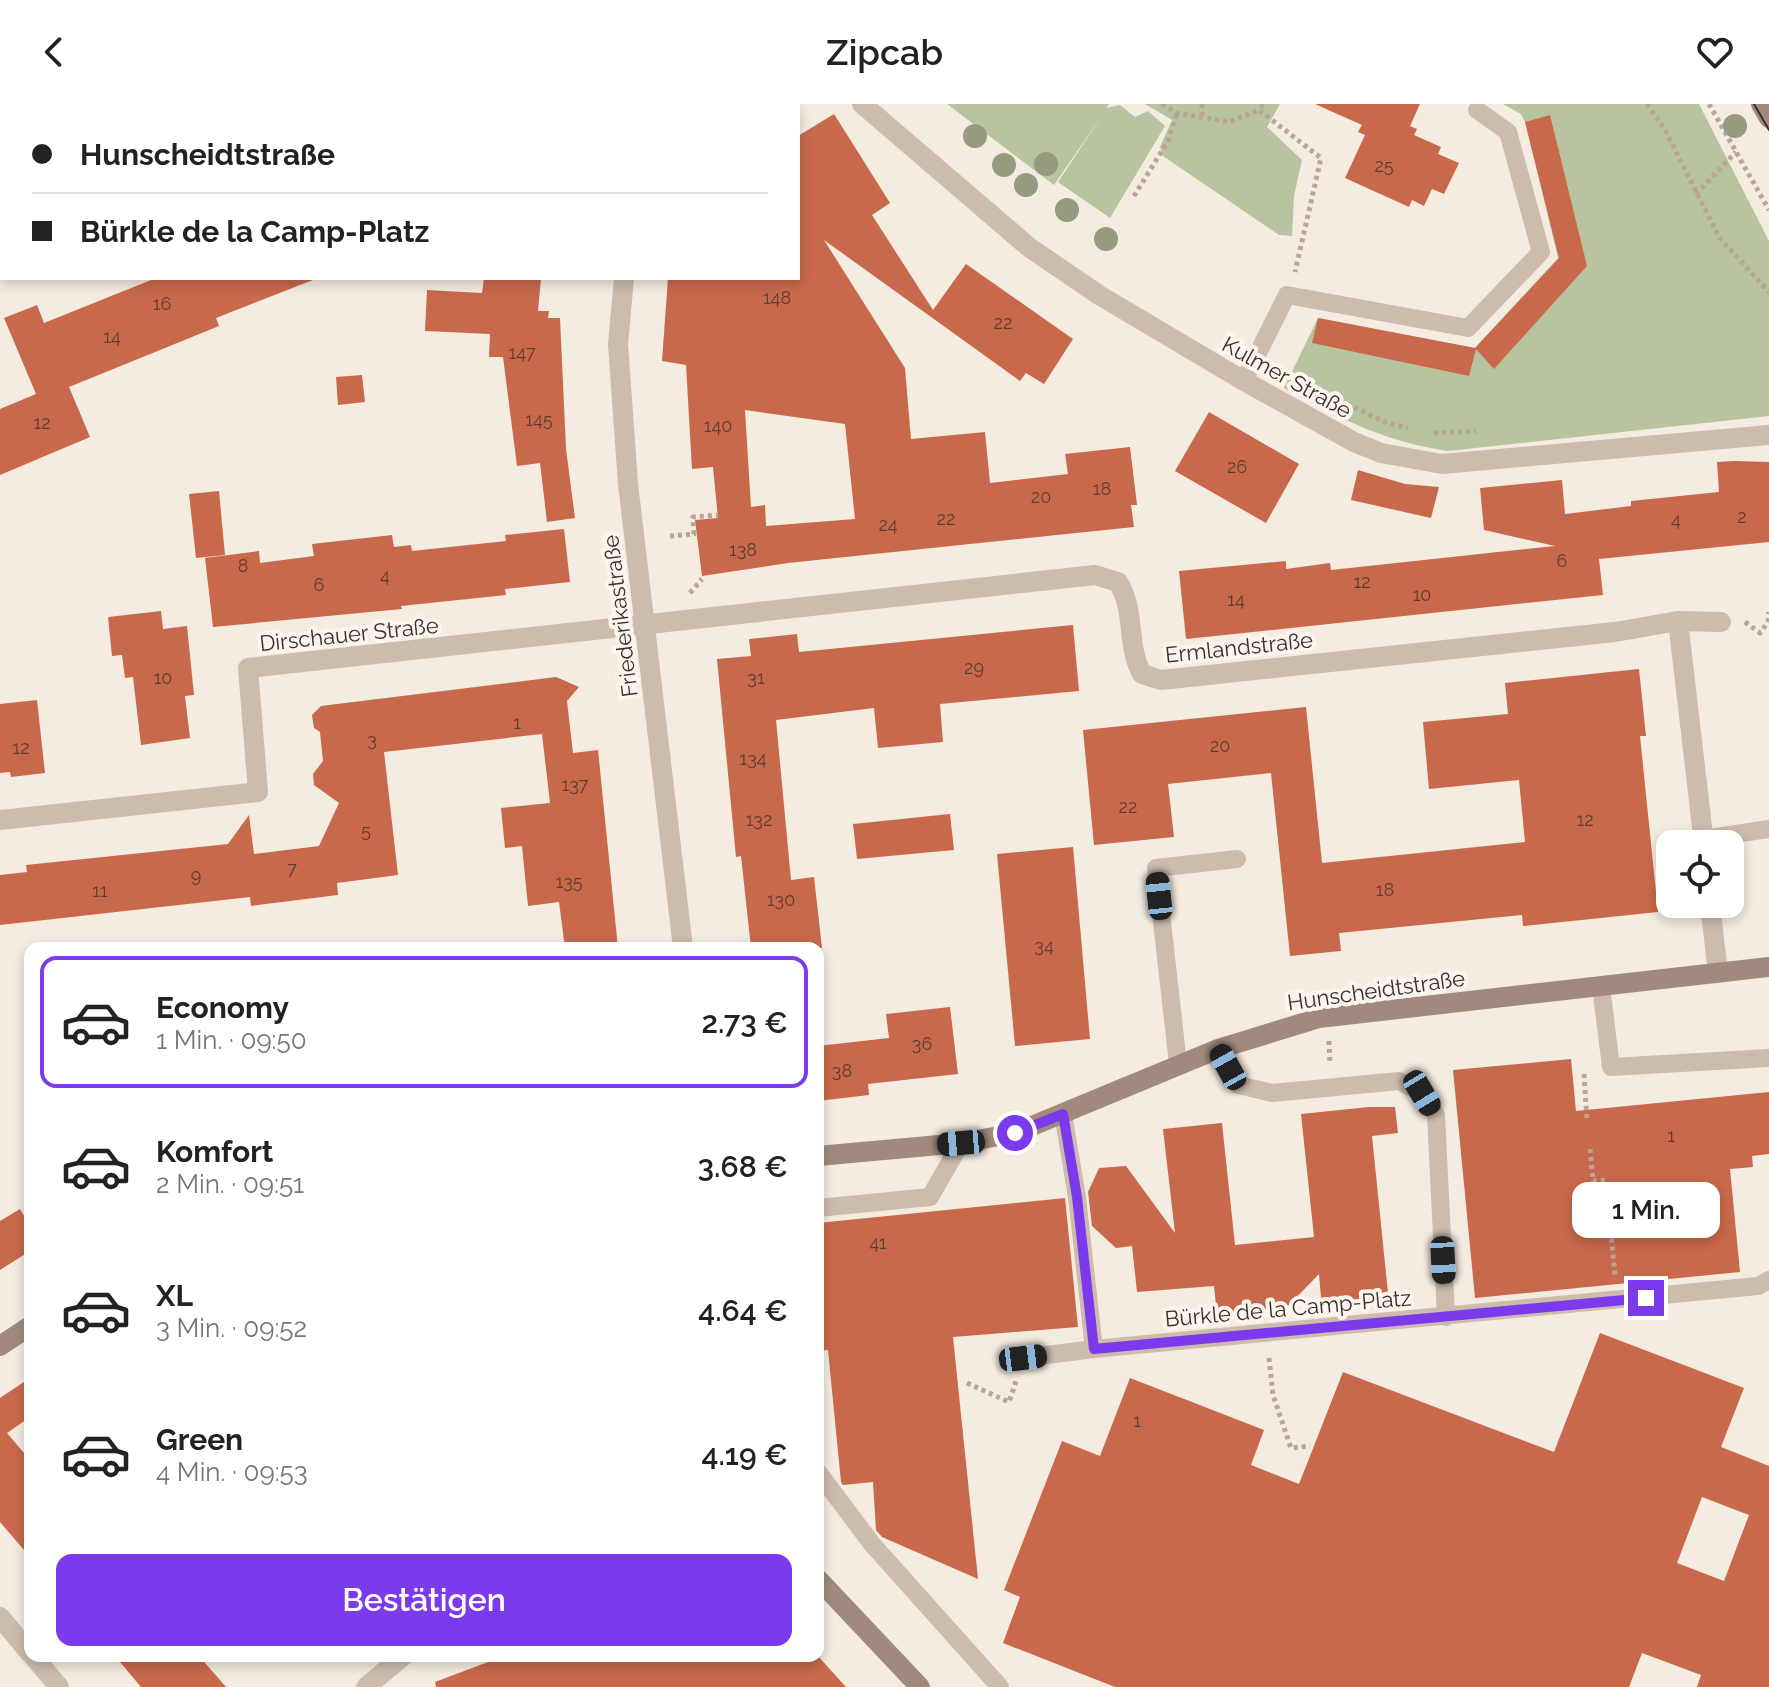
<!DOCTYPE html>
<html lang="de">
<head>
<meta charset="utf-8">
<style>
	body { margin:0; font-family:Raleway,sans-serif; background:#f6f6f6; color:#222; height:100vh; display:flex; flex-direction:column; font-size:30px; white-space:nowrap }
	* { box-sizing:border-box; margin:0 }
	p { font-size:26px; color:#767676 }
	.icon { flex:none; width:44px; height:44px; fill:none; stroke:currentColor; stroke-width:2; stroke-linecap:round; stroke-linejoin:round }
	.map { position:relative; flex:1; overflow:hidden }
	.details { position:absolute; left:24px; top:838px; width:800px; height:720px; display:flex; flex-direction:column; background:#fff; border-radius:16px; box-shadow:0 4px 12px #0003 }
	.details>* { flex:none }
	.guide { position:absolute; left:0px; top:0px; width:800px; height:176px; box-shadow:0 4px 12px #0003; display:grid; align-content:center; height:176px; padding:0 32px; background:#fff }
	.buttons { position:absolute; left:1656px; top:726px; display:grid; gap:16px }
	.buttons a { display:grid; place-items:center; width:88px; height:88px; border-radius:16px; background:#fff; box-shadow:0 4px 12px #0003; font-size:40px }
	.end { position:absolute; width:36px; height:36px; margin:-18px; border:10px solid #7c3aed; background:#fff; box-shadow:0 0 0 4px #fff }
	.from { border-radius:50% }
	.bubble { position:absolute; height:56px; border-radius:16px; background:#fff; box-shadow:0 4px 12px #0003; font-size:26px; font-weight:600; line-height:56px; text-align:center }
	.car { position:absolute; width:24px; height:48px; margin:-24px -12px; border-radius:10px; box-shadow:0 0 6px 2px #0007; background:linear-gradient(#222 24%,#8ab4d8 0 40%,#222 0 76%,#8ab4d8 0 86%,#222 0) }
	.guide b { display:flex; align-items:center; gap:28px; height:76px; font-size:30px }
	.guide b+b { border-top:2px solid #e0e0e0 }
	.guide i { width:20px; height:20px; background:#222 }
	ul { padding:14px 0 0; list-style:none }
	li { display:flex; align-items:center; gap:24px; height:132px; margin:0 16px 12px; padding:0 16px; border:4px solid transparent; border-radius:16px }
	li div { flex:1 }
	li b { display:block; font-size:30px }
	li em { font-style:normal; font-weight:600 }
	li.active { border-color:#7c3aed }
	li>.icon { width:72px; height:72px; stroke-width:1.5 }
	.button { display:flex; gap:16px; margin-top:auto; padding:16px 32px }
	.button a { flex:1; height:92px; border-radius:16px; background:#7c3aed; color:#fff; font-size:32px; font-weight:600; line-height:92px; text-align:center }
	header { display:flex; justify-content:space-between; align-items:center; height:104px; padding:0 32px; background:#fff; font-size:36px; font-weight:600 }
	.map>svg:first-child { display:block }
	.green { fill:#b8c4a0 }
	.building { fill:#c8694b; fill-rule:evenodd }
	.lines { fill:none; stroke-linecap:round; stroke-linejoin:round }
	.path { stroke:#b9a596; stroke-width:5; stroke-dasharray:4 4; stroke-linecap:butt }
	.lane { stroke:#cdbbac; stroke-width:18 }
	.street { stroke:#cdbbac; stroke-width:20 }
	.secondary { stroke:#a18a7d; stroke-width:20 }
	.tram { stroke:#3b302b; stroke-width:2 }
	.tree { fill:#969b7f }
	.route { stroke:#7c3aed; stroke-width:10 }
	.labels { text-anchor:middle; stroke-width:8; stroke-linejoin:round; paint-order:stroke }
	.number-label { font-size:18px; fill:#5e3e33 }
	.street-label { font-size:22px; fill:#3b302b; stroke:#fbf5ee }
</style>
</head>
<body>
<header><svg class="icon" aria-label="back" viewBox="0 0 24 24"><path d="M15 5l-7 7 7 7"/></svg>Zipcab<svg class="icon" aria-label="heart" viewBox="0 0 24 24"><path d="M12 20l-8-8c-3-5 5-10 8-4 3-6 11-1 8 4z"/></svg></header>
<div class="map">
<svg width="1769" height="1583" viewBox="0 0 1769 1583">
	<rect width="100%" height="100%" fill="#f4ebe1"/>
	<path class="green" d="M 0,0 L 363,0 L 2,2 L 0,149 Z
		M 947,0 L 1109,0 L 1106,4 L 1120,1 L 1135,13 L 1148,7 L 1165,22 L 1110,114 L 1058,78 L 1103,10 L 1054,81 Z
		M 1145,0 L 1280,0 L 1267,23 L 1302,56 L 1294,92 L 1292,132 L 1279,131 L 1163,52 L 1160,43 L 1172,16 Z
		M 1503,0 L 1699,0 L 1769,137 L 1769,312 L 1448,347 C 1382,337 1342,315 1284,284 L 1318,214 L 1475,244 L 1558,154 L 1525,18 L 1521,10 Z"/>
	<path class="building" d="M 1315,0 L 1420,0 L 1410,22 L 1417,25 L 1414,31 L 1441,43 L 1438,50 L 1459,59 L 1444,90 L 1432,85 L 1424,102 L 1412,96 L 1409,103 L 1345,74 L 1365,31 L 1358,28 L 1362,21 Z
		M 834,10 L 890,99 L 872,111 L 933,206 L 966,160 L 1073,235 L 1044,280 L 1026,269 L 1020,277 L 824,136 L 905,264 L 911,335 L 985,328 L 990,379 L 1068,370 L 1065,350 L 1130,343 L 1137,401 L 1131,401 L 1134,423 L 788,459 L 702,472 L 695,416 L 718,414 L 713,363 L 692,365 L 686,261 L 662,257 L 668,174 L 798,174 L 798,32 ZM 745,306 L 845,320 L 855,415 L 766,422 L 765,401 L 751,403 Z
		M 1550,11 L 1587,162 L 1494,265 L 1476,245 L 1469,272 L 1312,239 L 1318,214 L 1475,244 L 1559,154 L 1525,18 Z
		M 156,174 L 313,176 L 216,214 L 219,222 L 69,283 L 90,333 L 0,371 L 0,305 L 36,290 L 4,214 L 37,201 L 44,219 Z
		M 484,174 L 541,174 L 538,207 L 549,207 L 548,214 L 560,214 L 566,345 L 575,414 L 547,418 L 540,359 L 517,362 L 503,253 L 489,253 L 490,230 L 425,227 L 427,186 L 482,189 Z
		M 362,271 L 365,298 L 338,301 L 336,273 Z
		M 1209,308 L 1299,360 L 1266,419 L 1175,367 Z
		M 1734,357 L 1769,358 L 1769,438 L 1599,455 L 1603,491 L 1186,535 L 1179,467 L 1286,457 L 1286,465 L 1330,459 L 1331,466 L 1555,442 L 1484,426 L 1480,384 L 1562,376 L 1565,410 L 1631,402 L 1631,397 L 1719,388 L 1717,358 Z
		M 1358,366 L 1405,380 L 1439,383 L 1431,414 L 1351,396 Z
		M 219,387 L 225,451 L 196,454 L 189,390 Z
		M 564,425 L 570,478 L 505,485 L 506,491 L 401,502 L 402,505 L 213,523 L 205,454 L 259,447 L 260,459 L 314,452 L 312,440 L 392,431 L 394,443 L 411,441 L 412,447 L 506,437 L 505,431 Z
		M 161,507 L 163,525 L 187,522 L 194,591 L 185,592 L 190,634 L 141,641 L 133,573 L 125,574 L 122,551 L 112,552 L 108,513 Z
		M 1073,521 L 1079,587 L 940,600 L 943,638 L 878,644 L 874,604 L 776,616 L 791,776 L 814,773 L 822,844 L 751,844 L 741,752 L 736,753 L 717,555 L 751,552 L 749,535 L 797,530 L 799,548 Z
		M 1639,565 L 1646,632 L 1640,632 L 1658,808 L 1523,822 L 1522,811 L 1339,829 L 1341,847 L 1290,852 L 1271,669 L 1168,680 L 1174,733 L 1094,741 L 1083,626 L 1306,603 L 1322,759 L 1525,738 L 1519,676 L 1429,685 L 1423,618 L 1508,610 L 1505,579 Z
		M 556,573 L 579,583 L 567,597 L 573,649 L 598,646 L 618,844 L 565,844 L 559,798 L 528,802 L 522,742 L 505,744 L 501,704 L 550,699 L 542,630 L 384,648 L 398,771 L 337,779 L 338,791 L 251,802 L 250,793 L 0,821 L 0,771 L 27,768 L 26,761 L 228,740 L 249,711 L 254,750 L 319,742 L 339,699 L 314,681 L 313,670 L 323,657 L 320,628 L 314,624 L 312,611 L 321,602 Z
		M 37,596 L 45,669 L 11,673 L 10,668 L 0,669 L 0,600 Z
		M 950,710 L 954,746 L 857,755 L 853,720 Z
		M 1073,743 L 1090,935 L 1015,942 L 997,750 Z
		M 950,903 L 958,970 L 868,980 L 869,991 L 818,997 L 818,942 L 889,934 L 886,910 Z
		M 1571,955 L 1576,1007 L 1769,988 L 1769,1050 L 1752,1052 L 1753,1063 L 1730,1065 L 1740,1168 L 1475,1194 L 1453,966 Z
		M 1369,1003 L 1395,1003 L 1398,1029 L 1372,1032 L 1389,1199 L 1322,1206 L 1319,1170 L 1286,1204 L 1217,1211 L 1214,1182 L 1137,1188 L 1132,1142 L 1116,1144 L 1092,1122 L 1088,1088 L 1099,1064 L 1126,1062 L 1175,1129 L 1163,1025 L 1222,1019 L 1235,1141 L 1314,1133 L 1301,1010 Z
		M 1065,1094 L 1078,1223 L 953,1233 L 978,1475 L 882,1433 L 876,1426 L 873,1378 L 843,1381 L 841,1378 L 828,1246 L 818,1247 L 818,1183 L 821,1183 L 818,1119 Z
		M 20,1105 L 30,1122 L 30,1147 L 0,1166 L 0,1117 Z
		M 1600,1229 L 1744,1284 L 1721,1343 L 1769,1362 L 1769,1583 L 1697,1583 L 1701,1571 L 1642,1549 L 1629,1583 L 1115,1583 L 1003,1539 L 1020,1493 L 1004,1486 L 1062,1337 L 1100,1352 L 1130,1274 L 1264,1326 L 1251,1361 L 1299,1380 L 1343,1268 L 1554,1348 ZM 1702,1393 L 1749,1411 L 1724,1477 L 1677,1459 Z
		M 30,1274 L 30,1313 L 7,1329 L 30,1356 L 30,1453 L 0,1418 L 0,1294 Z
		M 115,1552 L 199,1552 L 226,1583 L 141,1583 Z
		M 504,1552 L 818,1552 L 846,1583 L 436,1583 L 435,1578 Z"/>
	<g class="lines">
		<path class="path" d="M 1162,0 L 1177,9 L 1229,18 L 1259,6
			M 1202,0 L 1202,15
			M 1263,0 L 1259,6 L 1321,54 L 1295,168
			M 1647,0 L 1665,26 L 1719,133 L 1769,188
			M 1709,0 L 1769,106
			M 215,2 L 221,0
			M 0,83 L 2,83
			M 1696,90 L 1736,48
			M 1134,92 L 1168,37 L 1177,9
			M 1347,300 L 1385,318 L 1408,324
			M 1434,329 L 1476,327
			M 670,432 L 694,430 L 693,413 L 718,411
			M 690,489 L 702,475
			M 1745,518 L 1760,529 L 1768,518 L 1769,508
			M 1329,937 L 1330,959
			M 1584,970 L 1587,1016
			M 1590,1045 L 1593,1077 L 1606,1076 L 1615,1172
			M 1269,1254 L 1273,1291 L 1291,1344 L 1310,1342
			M 967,1279 L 1009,1298 L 1016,1277"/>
		<path class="lane" d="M 1244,277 L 1287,191 L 1468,224 L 1541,148 L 1508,28 L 1477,6
			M 1703,735 L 1769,725
			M 1601,882 L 1611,963 L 1769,954
			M 1218,945 L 1238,981 L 1272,989 L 1399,977 L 1422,989 L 1436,1011 L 1446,1213
			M 1178,960 L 1156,764 L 1237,755
			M 1063,1010 L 1077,1093 L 1094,1245 L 1758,1182 L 1769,1176
			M 818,1104 L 930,1093 L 961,1039
			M 1023,1254 L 1094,1245
			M 818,1368 L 872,1440 L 1000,1583"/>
		<path class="street" d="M 862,0 L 1030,144 L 1099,191 L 1244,277 L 1354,338 L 1381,349 L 1442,360 L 1769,331
			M 393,2 L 398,0
			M 659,2 L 660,0
			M 0,166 L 2,165
			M 624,174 L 618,240 L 628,380 L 683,844
			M 1678,517 L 1704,740
			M 0,716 L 258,688 L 248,564 L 1095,471 L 1118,478 C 1136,507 1126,541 1142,570 L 1161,576 L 1615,528 L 1678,517 L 1721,518
			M 1710,800 L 1718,869
			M 0,1513 L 30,1549
			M 33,1552 L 59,1583
			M 366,1583 L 403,1552"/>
		<path class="secondary" d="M 1761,0 L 1769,14
			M 818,1052 L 961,1039 L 1015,1029 L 1218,945 L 1319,914 L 1769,863
			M 0,1242 L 30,1222
			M 818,1475 L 920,1583"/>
		<path class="tram" d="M 1754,0 L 1769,26"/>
	</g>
	<g class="tree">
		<circle cx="1735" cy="22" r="12"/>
		<circle cx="975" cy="32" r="12"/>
		<circle cx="1046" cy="60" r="12"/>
		<circle cx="1004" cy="61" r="12"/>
		<circle cx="1026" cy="81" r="12"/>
		<circle cx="1067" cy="106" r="12"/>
		<circle cx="1106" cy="135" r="12"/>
	</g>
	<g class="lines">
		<path class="route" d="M 1015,1029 L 1063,1010 L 1077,1093 L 1094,1245 L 1646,1194"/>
	</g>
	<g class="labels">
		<g class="number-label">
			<text x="1384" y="68">25</text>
			<text x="777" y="200">148</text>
			<text x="162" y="206">16</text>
			<text x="1003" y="225">22</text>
			<text x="112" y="239">14</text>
			<text x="522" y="255">147</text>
			<text x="539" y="322">145</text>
			<text x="42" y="325">12</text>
			<text x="718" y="328">140</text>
			<text x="1237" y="369">26</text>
			<text x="1102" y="391">18</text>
			<text x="1041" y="399">20</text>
			<text x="1742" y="419">2</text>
			<text x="946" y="421">22</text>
			<text x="1676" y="422">4</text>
			<text x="888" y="427">24</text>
			<text x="743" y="452">138</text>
			<text x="1562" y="463">6</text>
			<text x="243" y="468">8</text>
			<text x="385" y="478">4</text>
			<text x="1362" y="484">12</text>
			<text x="319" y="487">6</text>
			<text x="1422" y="497">10</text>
			<text x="1236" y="502">14</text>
			<text x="974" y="570">29</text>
			<text x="163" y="580">10</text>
			<text x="756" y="580">31</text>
			<text x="517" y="625">1</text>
			<text x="372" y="642">3</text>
			<text x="1220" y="648">20</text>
			<text x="21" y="650">12</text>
			<text x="753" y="661">134</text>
			<text x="575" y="687">137</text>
			<text x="1128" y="709">22</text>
			<text x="759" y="722">132</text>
			<text x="1585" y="722">12</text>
			<text x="366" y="733">5</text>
			<text x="292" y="771">7</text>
			<text x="196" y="778">9</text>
			<text x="569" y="784">135</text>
			<text x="1385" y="792">18</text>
			<text x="100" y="793">11</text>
			<text x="781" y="802">130</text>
			<text x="1044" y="848">34</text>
			<text x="922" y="946">36</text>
			<text x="842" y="973">38</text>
			<text x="1671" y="1038">1</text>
			<text x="878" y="1145">41</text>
			<text x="1137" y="1323">1</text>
		</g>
		<g class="street-label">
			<text transform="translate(1287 273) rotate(29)" y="8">Kulmer Straße</text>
			<text transform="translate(620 512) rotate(-97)" y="8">Friederikastraße</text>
			<text transform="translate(349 530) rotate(-6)" y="8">Dirschauer Straße</text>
			<text transform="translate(1239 543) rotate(-6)" y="8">Ermlandstraße</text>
			<text transform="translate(1376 886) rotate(-8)" y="8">Hunscheidtstraße</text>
			<text transform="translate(1288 1204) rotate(-5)" y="8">Bürkle de la Camp-Platz</text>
		</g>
	</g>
</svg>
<div class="buttons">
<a><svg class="icon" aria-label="locate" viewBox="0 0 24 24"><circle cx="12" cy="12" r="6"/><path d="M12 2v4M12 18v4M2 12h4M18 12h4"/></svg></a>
</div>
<i class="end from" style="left:1015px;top:1029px"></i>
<i class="end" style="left:1646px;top:1194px"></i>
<div class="bubble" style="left:1572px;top:1078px;width:148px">1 Min.</div>
<i class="car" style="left:1159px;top:792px;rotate:354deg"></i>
<i class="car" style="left:1228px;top:963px;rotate:331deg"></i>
<i class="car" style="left:1422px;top:989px;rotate:149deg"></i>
<i class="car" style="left:961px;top:1039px;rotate:265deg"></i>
<i class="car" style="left:1443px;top:1156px;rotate:177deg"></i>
<i class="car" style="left:1023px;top:1254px;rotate:83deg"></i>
<div class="guide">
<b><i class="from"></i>Hunscheidtstraße</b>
<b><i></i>Bürkle de la Camp-Platz</b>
</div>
<section class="details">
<ul>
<li class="active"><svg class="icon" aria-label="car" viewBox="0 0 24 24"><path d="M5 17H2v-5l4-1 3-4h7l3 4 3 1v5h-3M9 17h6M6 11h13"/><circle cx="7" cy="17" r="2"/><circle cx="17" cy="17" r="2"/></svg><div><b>Economy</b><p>1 Min. · 09:50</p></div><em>2.73 €</em></li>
<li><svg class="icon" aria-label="car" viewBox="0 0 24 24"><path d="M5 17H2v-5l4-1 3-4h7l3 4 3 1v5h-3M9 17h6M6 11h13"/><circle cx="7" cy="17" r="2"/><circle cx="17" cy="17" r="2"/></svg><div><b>Komfort</b><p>2 Min. · 09:51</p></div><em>3.68 €</em></li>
<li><svg class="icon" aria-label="car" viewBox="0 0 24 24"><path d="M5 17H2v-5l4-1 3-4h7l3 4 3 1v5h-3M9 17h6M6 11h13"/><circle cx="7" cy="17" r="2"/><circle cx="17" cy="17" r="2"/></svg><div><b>XL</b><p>3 Min. · 09:52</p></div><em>4.64 €</em></li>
<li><svg class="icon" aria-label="car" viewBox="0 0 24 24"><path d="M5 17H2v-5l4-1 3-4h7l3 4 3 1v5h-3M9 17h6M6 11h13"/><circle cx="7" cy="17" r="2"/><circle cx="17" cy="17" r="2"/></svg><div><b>Green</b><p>4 Min. · 09:53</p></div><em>4.19 €</em></li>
</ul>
<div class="button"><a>Bestätigen</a></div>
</section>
</div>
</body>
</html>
